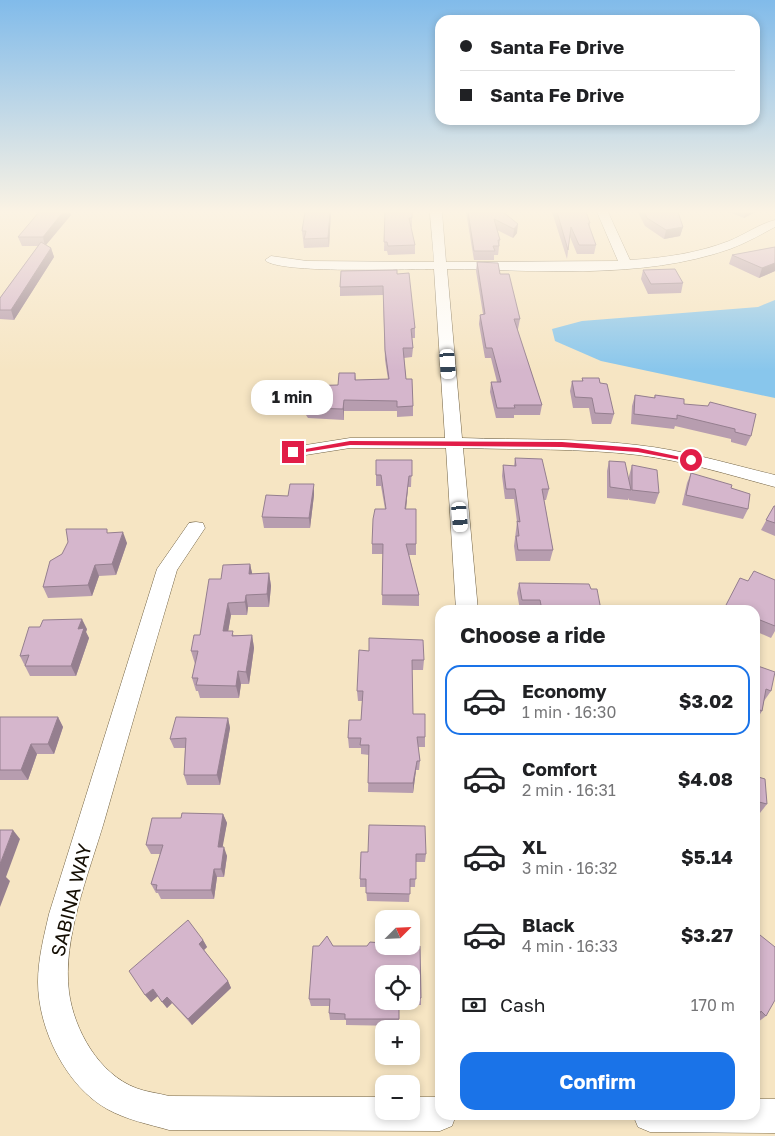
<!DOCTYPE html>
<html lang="en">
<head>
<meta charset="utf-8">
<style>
	body { margin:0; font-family:"Golos Text",sans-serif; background:#f6f6f6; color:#202124; height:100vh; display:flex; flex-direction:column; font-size:19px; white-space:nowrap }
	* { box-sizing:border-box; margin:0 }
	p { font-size:16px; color:#757577 }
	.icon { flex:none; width:28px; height:28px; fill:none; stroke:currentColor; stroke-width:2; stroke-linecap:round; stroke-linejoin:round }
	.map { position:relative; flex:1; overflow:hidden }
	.side { position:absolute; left:435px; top:605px; width:325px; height:515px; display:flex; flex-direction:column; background:#fff; border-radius:15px; box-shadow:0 2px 8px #0003 }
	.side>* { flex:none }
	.hud { position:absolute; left:435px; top:15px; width:325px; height:110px; border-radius:15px; box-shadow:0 2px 8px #0003; display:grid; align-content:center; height:110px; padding:0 25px; background:#fff }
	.needle { width:32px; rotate:66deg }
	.controls { position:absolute; left:375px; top:910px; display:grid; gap:10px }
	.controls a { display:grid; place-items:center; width:45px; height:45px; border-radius:10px; background:#fff; box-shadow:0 2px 8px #0003; font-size:25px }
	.end { position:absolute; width:22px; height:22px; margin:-11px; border:6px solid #e11d48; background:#fff; box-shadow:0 0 0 2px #fff }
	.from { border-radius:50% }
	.bubble { position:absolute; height:35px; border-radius:15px; background:#fff; box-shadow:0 2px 8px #0003; font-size:16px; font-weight:700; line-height:35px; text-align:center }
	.car { position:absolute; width:15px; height:30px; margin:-15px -8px; border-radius:6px; box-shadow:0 0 4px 1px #0007; background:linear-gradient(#fff 24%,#345 0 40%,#fff 0 76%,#345 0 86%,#fff 0) }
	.hud b { display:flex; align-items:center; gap:18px; height:48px; font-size:19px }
	.hud b+b { border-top:1px solid #e0e0e0 }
	.hud i { width:12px; height:12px; background:#202124 }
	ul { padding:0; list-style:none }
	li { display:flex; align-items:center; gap:15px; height:70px; margin:0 10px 8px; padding:0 15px; border:2px solid transparent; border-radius:15px }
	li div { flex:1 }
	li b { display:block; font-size:19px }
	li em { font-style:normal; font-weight:700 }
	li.selected { border-color:#1a73e8 }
	li>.icon { width:45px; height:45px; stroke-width:1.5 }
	h2 { padding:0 25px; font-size:22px; line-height:60px }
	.pay { display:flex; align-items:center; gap:12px; height:55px; padding:0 25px; font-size:19px }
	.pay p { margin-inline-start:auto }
	.action { display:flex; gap:10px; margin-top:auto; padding:10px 25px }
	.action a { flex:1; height:58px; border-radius:15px; background:#1a73e8; color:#fff; font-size:20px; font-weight:700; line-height:58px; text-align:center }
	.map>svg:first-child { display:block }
	.water { fill:#88c6ec }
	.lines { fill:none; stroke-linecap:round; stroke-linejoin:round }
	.minor-casing { stroke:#726345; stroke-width:1 }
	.minor { fill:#fff; fill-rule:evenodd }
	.wall { fill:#b79daf; fill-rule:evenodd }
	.shaded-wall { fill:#957f8f }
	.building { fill:#d5b6cc; stroke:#957f8f }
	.route { fill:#e11d48 }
	.labels { text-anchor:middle; stroke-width:4; stroke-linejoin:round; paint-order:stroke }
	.near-street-label { font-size:19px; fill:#150f04; stroke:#fff }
</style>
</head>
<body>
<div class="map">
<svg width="775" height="1136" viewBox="0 0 775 1136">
	<rect width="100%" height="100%" fill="#f6e5c3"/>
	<path class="water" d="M 775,300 L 775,398 L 601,361 L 555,341 L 552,329 L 582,321 L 758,307 Z"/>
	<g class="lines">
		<defs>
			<path id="minor" d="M 430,212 L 442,212 L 446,262 L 618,261 L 597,212 L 608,212 L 630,260 C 664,258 698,253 729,241 C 744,235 759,224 775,220 L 775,227 C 760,235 746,243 730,249 C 641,280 540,270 447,269 L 462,438 C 520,440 580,438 637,445 C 684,450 729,464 775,475 L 775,487 C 730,475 685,461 638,455 C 580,448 521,450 463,448 L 478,610 L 456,610 L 446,448 L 350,448 L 293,457 L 287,456 L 284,452 L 287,448 L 293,447 L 350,438 L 445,438 L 434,269 C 409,269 277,274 265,260 L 271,256 L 307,261 L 434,262 Z
				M 196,522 L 203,523 L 205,528 L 177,570 C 152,654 128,738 104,822 C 89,873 62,939 69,992 C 74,1030 99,1074 136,1088 C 146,1092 158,1093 169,1096 L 384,1097 L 384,1111 L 411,1111 L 411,1097 L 440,1097 L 440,1115 L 456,1115 L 452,1126 L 440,1131 L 169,1130 C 148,1124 127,1120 107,1109 C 66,1086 38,1029 38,982 C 38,959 44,936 49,914 L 157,569 L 189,523 Z
				M 755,1099 L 775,1099 L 775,1133 L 650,1132 L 638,1127 L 633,1115 L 755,1115 Z"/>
		</defs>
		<use href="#minor" class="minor-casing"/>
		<use href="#minor" class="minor"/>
	</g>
	<path class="wall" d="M 331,212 L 329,247 L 304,248 L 302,231 Z
		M 385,212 L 412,218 L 412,227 L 411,227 L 415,245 L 415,254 L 388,255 L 387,251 L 384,251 Z
		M 466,212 L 503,212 L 517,233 L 513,238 L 497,230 L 500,240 L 498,255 L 494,255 L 494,260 L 474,260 Z
		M 552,212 L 586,212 L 590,223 L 590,227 L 596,245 L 594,254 L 577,254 L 570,237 L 567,259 Z
		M 638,212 L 678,212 L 683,227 L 680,236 L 664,239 L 645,226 Z
		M 729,212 L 755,212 L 744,218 Z
		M 71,215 L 46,245 L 51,248 L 54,257 L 14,320 L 0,319 L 0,298 L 38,246 L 22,246 L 18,237 Z
		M 775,247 L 775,271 L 759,278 L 729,264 L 732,255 Z
		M 477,262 L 500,274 L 520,319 L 518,329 L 517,329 L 542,405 L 540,415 L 514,415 L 514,418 L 496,418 L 490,392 L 491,382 L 497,382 L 491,358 L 485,358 L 479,324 L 480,315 L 483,314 L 476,271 Z
		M 643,270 L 683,283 L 681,293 L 648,294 L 641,279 Z
		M 397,274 L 415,328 L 415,338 L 412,338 L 413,348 L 412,357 L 404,358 L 406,379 L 413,406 L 413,416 L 397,417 L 397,411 L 344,411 L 344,420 L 308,418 L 306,415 L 301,415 L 300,405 L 338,385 L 355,373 L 356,380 L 388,379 L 385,360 L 383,295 L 340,296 L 340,287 Z
		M 582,378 L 600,383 L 614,414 L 611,424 L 592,424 L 589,408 L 573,408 L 570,391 L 572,381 L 582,381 Z
		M 635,395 L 654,398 L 655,395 L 684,404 L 751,436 L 746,446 L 731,442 L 731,439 L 675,426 L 674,429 L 631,424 L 632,406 Z
		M 515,458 L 549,489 L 546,500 L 544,500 L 553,550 L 550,561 L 516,561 L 514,546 L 517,522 L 514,499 L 505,499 L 502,476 L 503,465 L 514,466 Z
		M 412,460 L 411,487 L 408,487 L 406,509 L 416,544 L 416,555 L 409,555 L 419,595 L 419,606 L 382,605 L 383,554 L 372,554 L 372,544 L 385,509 L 381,486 L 376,486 L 376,475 Z
		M 609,461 L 629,482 L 629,476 L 632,465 L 659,493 L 655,504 L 629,500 L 629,498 L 628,500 L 607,498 L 607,471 Z
		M 691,473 L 731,488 L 748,509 L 743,519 L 682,505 L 687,483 Z
		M 314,495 L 310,528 L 264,528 L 262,517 L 288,496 Z
		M 774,506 L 775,506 L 775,536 L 761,530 Z
		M 109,533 L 127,543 L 116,575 L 99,576 L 92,596 L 48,598 L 43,587 Z
		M 250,564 L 252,574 L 269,573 L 271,586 L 269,607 L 248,607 L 247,615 L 231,615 L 228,631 L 234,635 L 252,635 L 254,648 L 249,684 L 241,684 L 239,698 L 200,698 L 198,691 L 196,691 L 192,678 L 195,664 L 191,651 L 200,635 L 221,579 Z
		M 740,578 L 748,581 L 775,580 L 775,631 L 771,638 L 755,631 L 755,610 L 724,610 Z
		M 519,583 L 591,589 L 601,610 L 520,610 L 517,593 Z
		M 87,629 L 86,632 L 89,638 L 76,676 L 30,676 L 20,656 Z
		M 369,651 L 424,660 L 423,670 L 412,670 L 413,714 L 425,737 L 425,747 L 418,747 L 420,761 L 419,770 L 416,770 L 413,793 L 368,792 L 369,755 L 361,754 L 361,748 L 349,748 L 348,738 L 361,720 L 362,701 L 358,701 L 357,691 Z
		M 755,665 L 771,691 L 764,701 L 762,711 L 756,721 L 755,720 Z
		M 0,717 L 58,717 L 63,727 L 54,754 L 37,754 L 28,780 L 0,780 Z
		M 228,718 L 230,728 L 220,785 L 187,785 L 184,775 L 185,748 L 174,748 L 170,739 Z
		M 755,776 L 767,804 L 760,813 L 755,812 L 757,838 L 755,841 Z
		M 223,814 L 227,823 L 222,847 L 227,856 L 224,877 L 217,877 L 214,899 L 161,899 L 158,893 L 156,893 L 151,884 L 160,854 L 151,854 L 146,845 L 181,818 Z
		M 361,852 L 426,854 L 425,862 L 416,862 L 415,887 L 410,887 L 409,902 L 367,901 L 366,887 L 360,887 L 360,879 Z
		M 382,929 L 384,929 L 384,946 L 420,946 L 421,998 L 421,1005 L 399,1004 L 399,1026 L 346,1025 L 346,1020 L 330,1020 L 329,1013 L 329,1006 L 311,1006 L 309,999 L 313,946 L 319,946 L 327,936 L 333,946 L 367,946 L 370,942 L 382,943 ZM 384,974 L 411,974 L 411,1001 L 384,1001 Z
		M 755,931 L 766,1016 L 758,1022 L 756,1020 Z
		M 203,940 L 207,947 L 204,950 L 228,981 L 231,988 L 192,1025 L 172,1003 L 167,1008 L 158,996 L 151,1002 L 145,995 Z"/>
	<path class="shaded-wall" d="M 63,212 L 70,212 L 71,215 L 45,246 L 43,237 Z
		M 330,212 L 331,212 L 329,247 L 328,238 Z
		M 746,212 L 755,212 L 744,218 Z
		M 518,224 L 517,233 L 513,238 L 514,229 Z
		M 683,227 L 680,236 L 664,239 L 666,230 Z
		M 51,248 L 54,257 L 14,320 L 11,310 Z
		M 775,263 L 775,271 L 759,278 L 762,268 Z
		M 344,400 L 344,420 L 343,409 Z
		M 409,476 L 405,520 L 405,509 Z
		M 314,484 L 314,495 L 310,528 L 309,518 Z
		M 123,532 L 127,543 L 116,575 L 112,564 Z
		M 250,564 L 253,577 L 249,574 Z
		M 95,565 L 99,576 L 92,596 L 88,585 Z
		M 269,573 L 271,586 L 269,607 L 267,594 Z
		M 246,595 L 248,607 L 247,615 L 245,602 Z
		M 228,603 L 231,615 L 226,644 L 223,631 Z
		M 82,619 L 87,629 L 86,632 L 89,638 L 76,676 L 71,666 L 78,629 Z
		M 252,635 L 254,648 L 249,684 L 246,672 Z
		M 238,671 L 241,684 L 239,698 L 236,686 Z
		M 58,717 L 63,727 L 54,754 L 48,744 Z
		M 228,718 L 230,728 L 220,785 L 217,775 Z
		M 31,744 L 37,754 L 28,780 L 21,770 Z
		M 417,761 L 416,770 L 413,793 L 413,783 Z
		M 223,814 L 227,823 L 221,856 L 218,847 Z
		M 13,830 L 20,839 L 6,877 L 10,881 L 0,907 L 0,864 Z
		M 224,847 L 227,856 L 224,877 L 221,869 Z
		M 214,869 L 217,877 L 214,899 L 211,890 Z
		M 203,940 L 207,947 L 203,951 L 199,944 Z
		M 228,981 L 231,988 L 192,1025 L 188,1019 Z
		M 153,989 L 158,996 L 151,1002 L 145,995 Z
		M 167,997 L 172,1003 L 167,1008 L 162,1002 Z"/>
	<path class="building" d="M 39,212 L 63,212 L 43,237 L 18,237 Z
		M 305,212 L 330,212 L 328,238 L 304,239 L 306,231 L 302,231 Z
		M 385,212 L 412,212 L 412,218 L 409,218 L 415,245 L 388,246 L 387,242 L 384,242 Z
		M 468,212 L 503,212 L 518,224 L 514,229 L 494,219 L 500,240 L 498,240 L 499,246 L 493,246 L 495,251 L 474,251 Z
		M 557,212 L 586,212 L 590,223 L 588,223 L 596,245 L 579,245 L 571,227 L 568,250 Z
		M 644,212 L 678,212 L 683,227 L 666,230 L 647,218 Z
		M 41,242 L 51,248 L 11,310 L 0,310 L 0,298 Z
		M 775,247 L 775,263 L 762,268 L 732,255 Z
		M 477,262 L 498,263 L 500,274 L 509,274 L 520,319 L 514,319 L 542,405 L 514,405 L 515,408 L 497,408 L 491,382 L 501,382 L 492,348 L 486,348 L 480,315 L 485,314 Z
		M 675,269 L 683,283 L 651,284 L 643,270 Z
		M 397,270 L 397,274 L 409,273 L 415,328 L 411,329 L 413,348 L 403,348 L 406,379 L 412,379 L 413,406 L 397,407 L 397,401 L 344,400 L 343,409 L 307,408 L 305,405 L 300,405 L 303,386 L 338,385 L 339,373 L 355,373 L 355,380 L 389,379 L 385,350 L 383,286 L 340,287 L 341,271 Z
		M 582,378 L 599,378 L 600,383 L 607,384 L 614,414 L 595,413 L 592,398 L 575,397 L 572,381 L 583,381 Z
		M 635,395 L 655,398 L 655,395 L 684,399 L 684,404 L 708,406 L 710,402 L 756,414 L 751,436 L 735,432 L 735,429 L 677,415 L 677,419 L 634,414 Z
		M 515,458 L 542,459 L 549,489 L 542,489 L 553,550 L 518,550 L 516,536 L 519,536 L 517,521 L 520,522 L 515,489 L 506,489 L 503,465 L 516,466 Z
		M 376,460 L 412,460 L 412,476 L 409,476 L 405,509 L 416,509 L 416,544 L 406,544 L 419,595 L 382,595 L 383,544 L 372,544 L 373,519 L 375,509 L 386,509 L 381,475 L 376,475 Z
		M 609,461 L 625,462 L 631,490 L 610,487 Z
		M 632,465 L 657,470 L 659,493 L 632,490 Z
		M 691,473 L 732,485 L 731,488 L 750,494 L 748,509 L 686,495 Z
		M 290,484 L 314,484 L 309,518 L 262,517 L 266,495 L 288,496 Z
		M 774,506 L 775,506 L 775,523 L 766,520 Z
		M 66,529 L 107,529 L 107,533 L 123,532 L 112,564 L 95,565 L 88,585 L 43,587 L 50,561 L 62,554 L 68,542 Z
		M 250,564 L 249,574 L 269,573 L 267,594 L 246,595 L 245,602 L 228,603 L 223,631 L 233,631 L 232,636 L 252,635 L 246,672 L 238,671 L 236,686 L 196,685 L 198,678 L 192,678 L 198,651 L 191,651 L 194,635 L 200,635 L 209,579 L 221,579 L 223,565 Z
		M 754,571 L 775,580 L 775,626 L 755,618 L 755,610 L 734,610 L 725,607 L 740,578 L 748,581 Z
		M 519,583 L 589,584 L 591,589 L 597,589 L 601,610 L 542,610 L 540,600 L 522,600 Z
		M 82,619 L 78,629 L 84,628 L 71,666 L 25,666 L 29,655 L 20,656 L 29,627 L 40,627 L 43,620 Z
		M 369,638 L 423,640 L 424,660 L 412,660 L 413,714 L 425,714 L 425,737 L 417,737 L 420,761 L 417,761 L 413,783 L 368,783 L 369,745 L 360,745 L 361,738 L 348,738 L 349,720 L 361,720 L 363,691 L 357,691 L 359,650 L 369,651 Z
		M 755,665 L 775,672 L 771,691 L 766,689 L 762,711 L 756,708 L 755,715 Z
		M 0,717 L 58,717 L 48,744 L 31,744 L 21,770 L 0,770 Z
		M 176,717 L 228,718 L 217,775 L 184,775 L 186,738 L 170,739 Z
		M 755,776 L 765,779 L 767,804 L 755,801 Z
		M 755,809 L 757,838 L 755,837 Z
		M 182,813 L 223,814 L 218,847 L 224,847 L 221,869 L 214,869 L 211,890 L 156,890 L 157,885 L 151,884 L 163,845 L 146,845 L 152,818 L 181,818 Z
		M 369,825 L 425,826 L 426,854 L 416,854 L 416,879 L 410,879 L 410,894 L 366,893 L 366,879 L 360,879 L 361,852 L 368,852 Z
		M 0,830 L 13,830 L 0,864 Z
		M 188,920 L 203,940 L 199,944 L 228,981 L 188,1019 L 167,997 L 162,1002 L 153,989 L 145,995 L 129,971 Z
		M 382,929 L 384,929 L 384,946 L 420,946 L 421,998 L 411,998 L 411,974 L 384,974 L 384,1001 L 399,1001 L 399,1019 L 345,1019 L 345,1014 L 329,1013 L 330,999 L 309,999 L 313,946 L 319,946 L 327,936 L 333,946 L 367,946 L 370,942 L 382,943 Z
		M 755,931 L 775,947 L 775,1000 L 766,1016 L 761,1011 L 755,1022 Z"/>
	<linearGradient id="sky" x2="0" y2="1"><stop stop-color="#81bbea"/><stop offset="0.57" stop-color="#fbf3e4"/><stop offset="1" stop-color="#fbf3e4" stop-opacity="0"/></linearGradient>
	<rect width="775" height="371" fill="url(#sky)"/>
	<path class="route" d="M 350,441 L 562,442 L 638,448 L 695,460 L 691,462 L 638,452 L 562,447 L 350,445 L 293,454 L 289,452 Z"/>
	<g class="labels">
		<g class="near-street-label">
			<text transform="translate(71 900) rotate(-76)" y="7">SABINA WAY</text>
		</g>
	</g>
</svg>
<div class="controls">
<a><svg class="needle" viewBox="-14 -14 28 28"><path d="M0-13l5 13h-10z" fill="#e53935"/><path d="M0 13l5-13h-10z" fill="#757577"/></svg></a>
<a><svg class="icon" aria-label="locate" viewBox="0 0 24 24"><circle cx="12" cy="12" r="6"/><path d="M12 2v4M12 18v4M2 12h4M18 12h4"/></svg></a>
<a>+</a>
<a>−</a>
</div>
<i class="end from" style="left:691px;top:460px"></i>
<i class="end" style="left:293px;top:452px"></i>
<div class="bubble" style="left:251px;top:380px;width:82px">1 min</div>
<i class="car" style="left:448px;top:364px;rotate:176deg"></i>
<i class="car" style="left:460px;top:517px;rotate:175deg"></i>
<div class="hud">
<b><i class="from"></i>Santa Fe Drive</b>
<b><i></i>Santa Fe Drive</b>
</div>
<section class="side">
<h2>Choose a ride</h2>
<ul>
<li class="selected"><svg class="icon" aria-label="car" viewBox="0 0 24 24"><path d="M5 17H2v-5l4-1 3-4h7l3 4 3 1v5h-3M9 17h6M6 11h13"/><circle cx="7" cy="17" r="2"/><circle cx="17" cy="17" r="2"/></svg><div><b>Economy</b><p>1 min · 16:30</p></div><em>$3.02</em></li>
<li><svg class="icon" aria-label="car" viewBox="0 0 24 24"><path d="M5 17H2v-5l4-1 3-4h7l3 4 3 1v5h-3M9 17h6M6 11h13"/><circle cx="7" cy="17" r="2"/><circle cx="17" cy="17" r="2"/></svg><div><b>Comfort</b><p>2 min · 16:31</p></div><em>$4.08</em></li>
<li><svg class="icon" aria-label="car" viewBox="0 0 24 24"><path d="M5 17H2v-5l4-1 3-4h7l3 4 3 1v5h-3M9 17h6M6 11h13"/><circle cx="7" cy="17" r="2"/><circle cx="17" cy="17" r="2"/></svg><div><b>XL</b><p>3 min · 16:32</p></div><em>$5.14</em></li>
<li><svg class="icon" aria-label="car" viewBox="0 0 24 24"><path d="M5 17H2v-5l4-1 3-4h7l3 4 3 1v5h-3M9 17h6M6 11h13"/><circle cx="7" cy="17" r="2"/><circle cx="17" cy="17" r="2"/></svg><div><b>Black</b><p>4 min · 16:33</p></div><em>$3.27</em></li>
</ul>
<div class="pay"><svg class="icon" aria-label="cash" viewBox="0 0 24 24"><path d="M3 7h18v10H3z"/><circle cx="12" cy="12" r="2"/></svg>Cash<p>170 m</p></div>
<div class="action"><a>Confirm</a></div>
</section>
</div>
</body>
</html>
